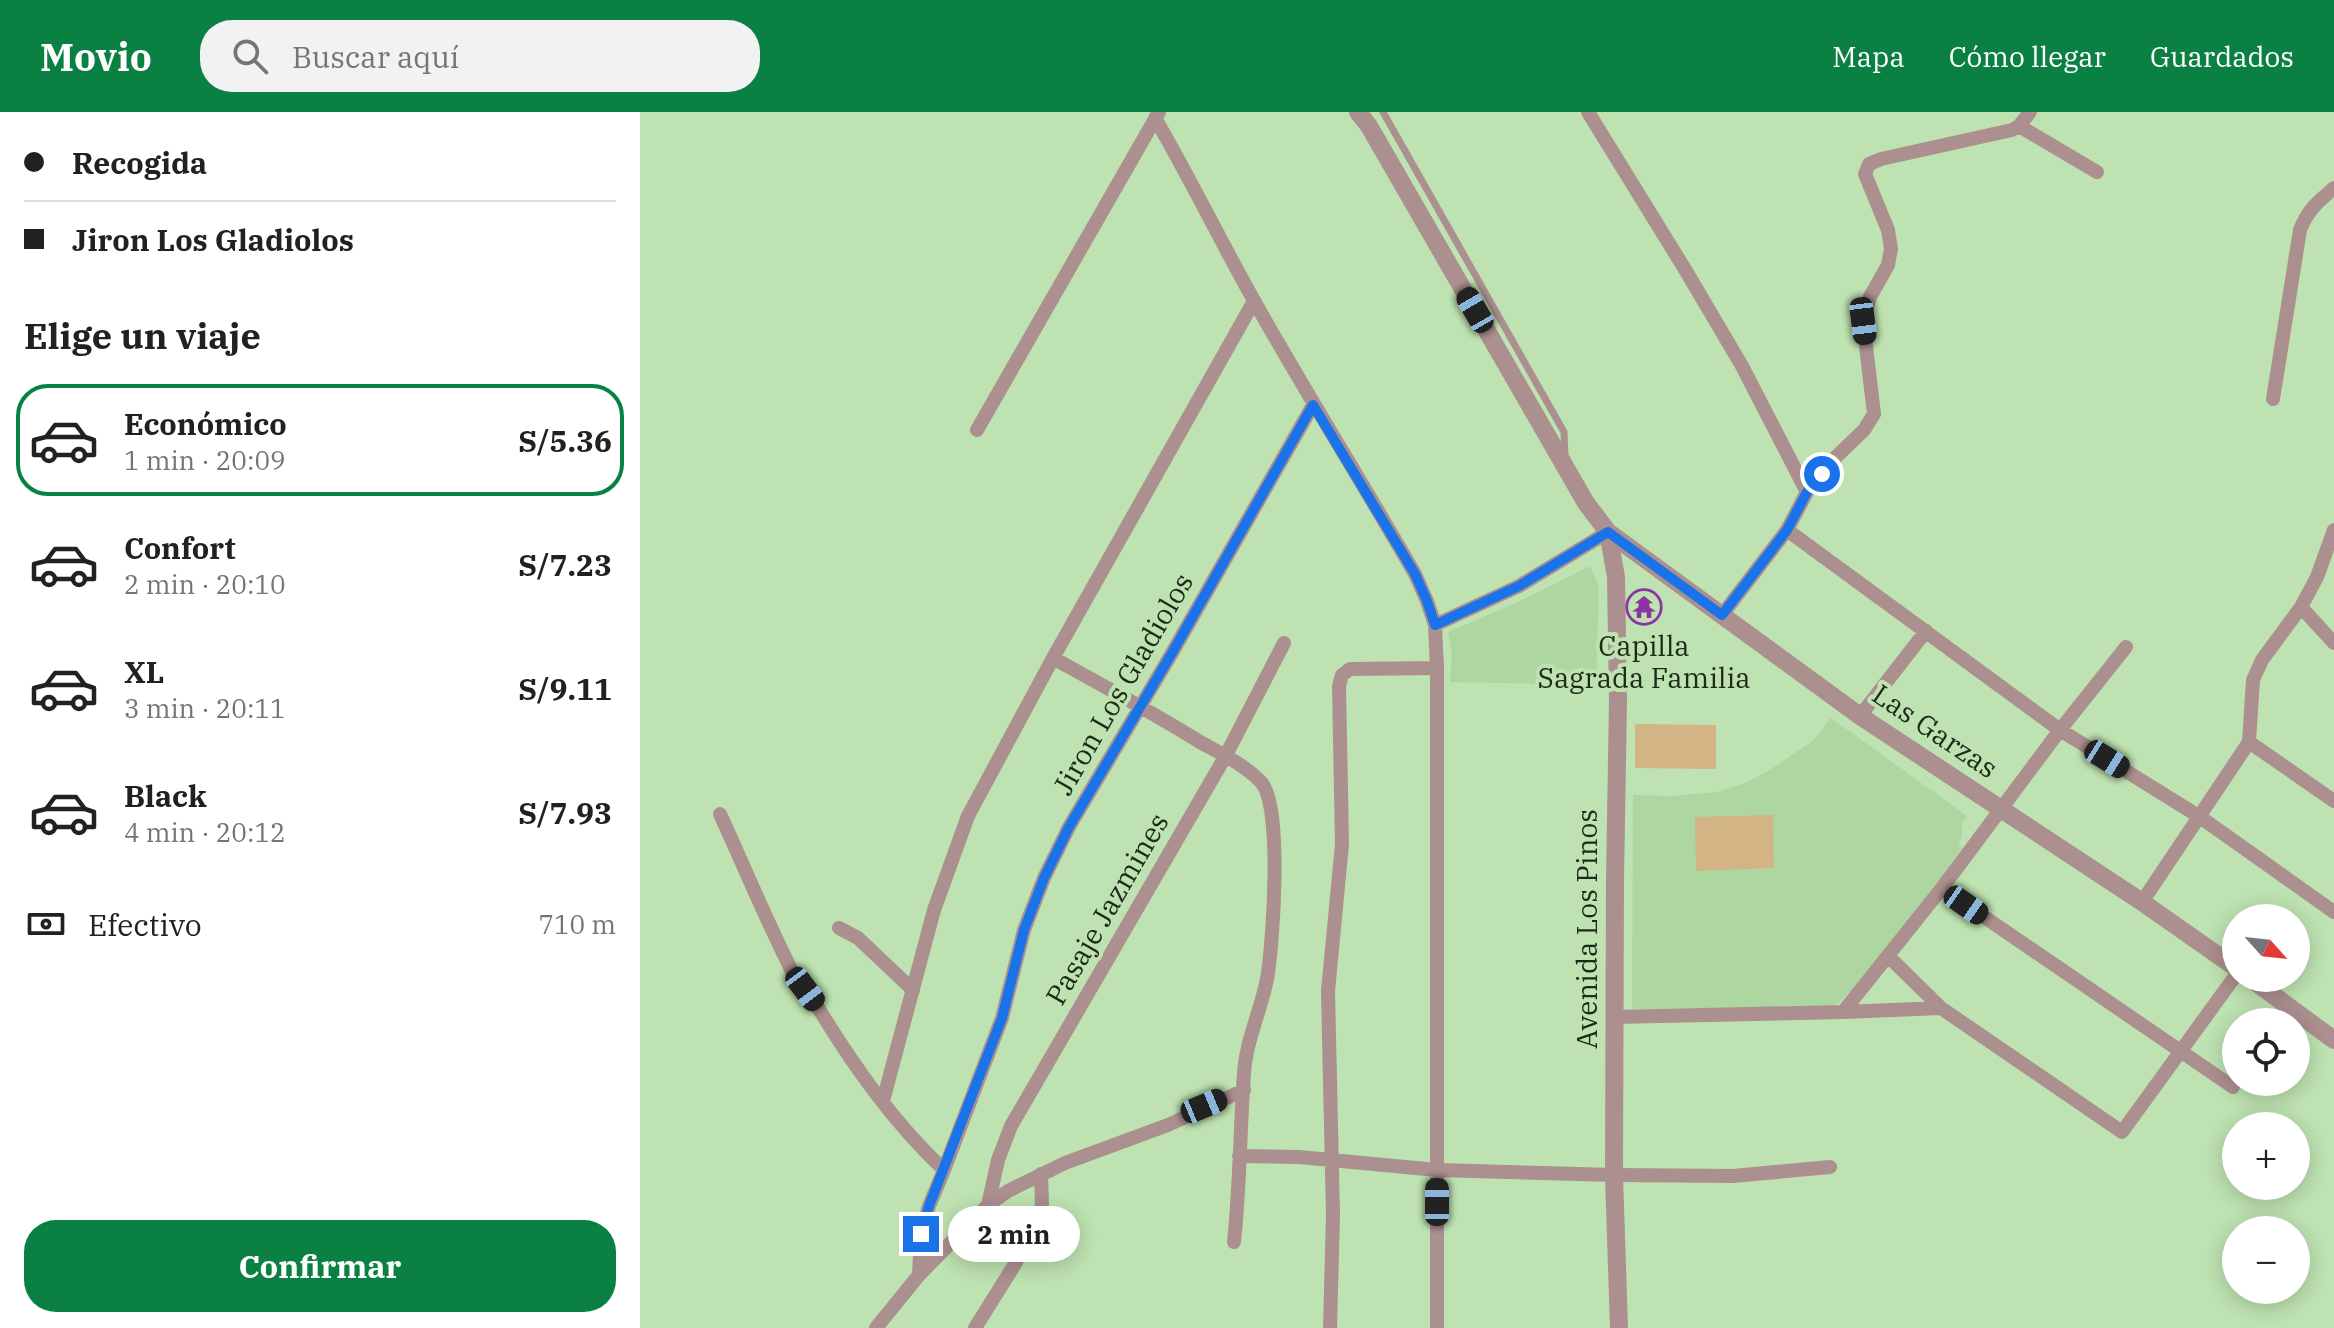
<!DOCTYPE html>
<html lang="es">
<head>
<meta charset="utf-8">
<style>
	body { margin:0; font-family:"IBM Plex Serif",serif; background:#f2f2f2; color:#202124; height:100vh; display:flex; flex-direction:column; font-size:30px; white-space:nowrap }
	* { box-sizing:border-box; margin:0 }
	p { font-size:26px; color:#757577 }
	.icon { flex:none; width:44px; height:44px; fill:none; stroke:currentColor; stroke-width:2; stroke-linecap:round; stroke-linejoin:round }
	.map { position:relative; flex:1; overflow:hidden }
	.side { display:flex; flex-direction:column; background:#fff; width:640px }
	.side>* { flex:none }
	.guide { display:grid; align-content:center; height:176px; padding:0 24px; background:#fff }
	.needle { width:52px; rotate:117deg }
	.controls { position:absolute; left:1582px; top:792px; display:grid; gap:16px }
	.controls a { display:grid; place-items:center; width:88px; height:88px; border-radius:50%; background:#fff; box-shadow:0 4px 20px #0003; font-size:40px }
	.end { position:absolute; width:36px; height:36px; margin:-18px; border:10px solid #1a73e8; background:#fff; box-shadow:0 0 0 4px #fff }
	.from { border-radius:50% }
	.bubble { position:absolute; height:56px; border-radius:28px; background:#fff; box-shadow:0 4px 20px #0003; font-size:26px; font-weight:700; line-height:56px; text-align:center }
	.car { position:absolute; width:24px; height:48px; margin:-24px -12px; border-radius:10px; box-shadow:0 0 6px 2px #0007; background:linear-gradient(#222 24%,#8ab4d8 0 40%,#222 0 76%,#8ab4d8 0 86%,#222 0) }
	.guide b { display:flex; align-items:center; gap:28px; height:76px; font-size:30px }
	.guide b+b { border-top:2px solid #e0e0e0 }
	.guide i { width:20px; height:20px; background:#202124 }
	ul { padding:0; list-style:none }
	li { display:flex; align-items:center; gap:24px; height:112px; margin:0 16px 12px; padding:0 8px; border:4px solid transparent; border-radius:32px }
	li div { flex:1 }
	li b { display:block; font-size:30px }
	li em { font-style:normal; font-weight:700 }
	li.active { border-color:#0b8043 }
	li>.icon { width:72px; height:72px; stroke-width:1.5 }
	h2 { padding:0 24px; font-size:36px; line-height:96px }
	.pay { display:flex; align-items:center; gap:20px; height:88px; padding:0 24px; font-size:30px }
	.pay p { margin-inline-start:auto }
	.cta { display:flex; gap:16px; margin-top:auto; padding:16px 24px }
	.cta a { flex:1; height:92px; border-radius:32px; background:#0b8043; color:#fff; font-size:32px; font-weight:700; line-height:92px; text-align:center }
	header { display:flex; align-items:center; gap:48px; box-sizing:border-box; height:112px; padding:0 40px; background:#0b8043; color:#fff }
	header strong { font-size:38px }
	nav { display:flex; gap:44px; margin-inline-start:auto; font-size:28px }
	.search { width:560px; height:72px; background:#f2f2f2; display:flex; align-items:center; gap:20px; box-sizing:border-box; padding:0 28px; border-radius:32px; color:#757577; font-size:30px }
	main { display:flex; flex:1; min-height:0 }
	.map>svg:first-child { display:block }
	.built { fill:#aed6a0 }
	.green { fill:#d3b484 }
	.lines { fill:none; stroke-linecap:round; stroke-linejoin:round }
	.service { stroke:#ac8f8f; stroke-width:7 }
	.minor { stroke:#ac8f8f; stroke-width:14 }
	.tertiary { stroke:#ac8f8f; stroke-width:18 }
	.route { stroke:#1a73e8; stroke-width:10 }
	.labels { text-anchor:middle; stroke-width:8; stroke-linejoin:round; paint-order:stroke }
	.poi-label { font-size:28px; fill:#1d2a18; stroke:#bee2b1 }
	.street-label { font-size:28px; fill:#1d2a18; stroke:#bee2b1 }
</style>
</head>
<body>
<header>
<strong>Movio</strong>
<div class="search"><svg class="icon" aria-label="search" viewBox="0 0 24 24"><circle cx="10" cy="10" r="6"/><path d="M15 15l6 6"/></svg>Buscar aquí</div>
<nav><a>Mapa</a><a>Cómo llegar</a><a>Guardados</a></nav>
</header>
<main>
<section class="side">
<div class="guide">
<b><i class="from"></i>Recogida</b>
<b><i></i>Jiron Los Gladiolos</b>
</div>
<h2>Elige un viaje</h2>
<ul>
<li class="active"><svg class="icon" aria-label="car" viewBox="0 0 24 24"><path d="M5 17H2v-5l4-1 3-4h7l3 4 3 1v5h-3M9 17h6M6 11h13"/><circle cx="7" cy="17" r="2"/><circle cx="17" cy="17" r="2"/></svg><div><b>Económico</b><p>1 min · 20:09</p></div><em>S/5.36</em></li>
<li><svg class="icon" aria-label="car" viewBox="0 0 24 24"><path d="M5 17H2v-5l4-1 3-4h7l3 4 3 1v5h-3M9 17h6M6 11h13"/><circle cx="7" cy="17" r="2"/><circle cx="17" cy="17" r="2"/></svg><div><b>Confort</b><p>2 min · 20:10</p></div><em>S/7.23</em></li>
<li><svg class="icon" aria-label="car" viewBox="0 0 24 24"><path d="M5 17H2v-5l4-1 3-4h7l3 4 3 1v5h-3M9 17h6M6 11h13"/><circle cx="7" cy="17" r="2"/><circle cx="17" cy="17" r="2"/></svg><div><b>XL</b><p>3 min · 20:11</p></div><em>S/9.11</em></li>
<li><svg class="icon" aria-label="car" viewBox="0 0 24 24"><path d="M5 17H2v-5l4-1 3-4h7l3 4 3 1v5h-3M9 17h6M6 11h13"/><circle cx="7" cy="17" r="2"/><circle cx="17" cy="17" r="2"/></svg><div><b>Black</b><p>4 min · 20:12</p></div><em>S/7.93</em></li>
</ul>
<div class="pay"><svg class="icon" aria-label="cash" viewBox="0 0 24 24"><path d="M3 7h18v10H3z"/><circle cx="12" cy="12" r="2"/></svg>Efectivo<p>710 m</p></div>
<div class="cta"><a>Confirmar</a></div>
</section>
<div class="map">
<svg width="1694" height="1216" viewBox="0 0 1694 1216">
	<rect width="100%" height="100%" fill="#bee2b1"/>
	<path class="built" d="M 950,454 L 959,474 L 956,573 L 810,570 L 812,542 L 808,520 L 878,490 Z
		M 1191,606 L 1327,704 L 1322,711 L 1322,725 L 1318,731 L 1322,736 L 1220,878 L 1211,879 L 1193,896 L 992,897 L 993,683 L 1032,684 L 1077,680 L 1103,672 L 1128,659 L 1174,628 Z"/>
	<path class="green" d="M 995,612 L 1076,613 L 1076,657 L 995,656 Z
		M 1133,703 L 1134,756 L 1056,759 L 1055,705 Z"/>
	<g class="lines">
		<path class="service" d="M 743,0 L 924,320 L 925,345"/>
		<path class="minor" d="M 948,0 L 1046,159 L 1102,254 L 1167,380
			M 515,6 C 551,68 582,132 617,194 C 668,284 723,372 775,462 L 787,489 L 795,513 L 797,556 L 797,1216
			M 1379,14 L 1457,60
			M 1633,287 L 1660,118 C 1669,96 1677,91 1694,76
			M 337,318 L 519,0
			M 1147,418 L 1420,618 L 1560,705 L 1694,800
			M 1661,495 L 1694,531
			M 1082,503 L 1147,418 L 1167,380 L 1197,344 L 1224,318 L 1234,302 L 1223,209 L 1230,185 L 1248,153 L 1251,137 L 1248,118 L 1225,62 L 1229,52 L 1241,47 L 1372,18 L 1379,14 L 1390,0
			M 795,513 L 879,474 L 968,420
			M 413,546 C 462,573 512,600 560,630 C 580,641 605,653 621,670 C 643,693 633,833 627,867 C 621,898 606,929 604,961 C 600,1017 600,1074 594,1130
			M 1220,604 L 1286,519
			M 1609,630 L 1694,689
			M 80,702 C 104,754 126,808 152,859 C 159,871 169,882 177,894 C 213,953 253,1010 304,1058
			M 1302,776 L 1593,975
			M 1502,790 L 1609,630 L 1613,568 L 1622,548 L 1661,495 L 1677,465 L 1694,418
			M 199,816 L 218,826 L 273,878
			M 1248,844 L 1301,896
			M 1203,900 L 1302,776 L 1420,618 L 1486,535
			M 974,905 L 1203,900 L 1301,896 L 1482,1020 L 1596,863
			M 243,989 L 294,798 L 328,704 L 413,546 L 614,189
			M 599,1044 L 659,1045 L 797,1058 L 974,1063 L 1093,1064 L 1190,1055
			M 348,1093 L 358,1048 L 371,1014 L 585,645 L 644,531
			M 279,1163 L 281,1122 L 289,1094 L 304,1058 L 362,906 L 384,818 L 404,766 L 429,715 L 532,541 L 673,293
			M 236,1216 L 279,1163 L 348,1093 L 368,1079 L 425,1051 L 528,1013 L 604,978
			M 335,1216 L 375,1152 L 397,1106 L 402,1093 L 401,1062
			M 690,1216 L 693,1103 L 688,879 L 702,732 L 699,574 L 702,563 L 710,557 L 797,556"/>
		<path class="tertiary" d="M 718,0 L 729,14 L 946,391 L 968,420 L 1220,604 L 1502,790 L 1596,856
			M 968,420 L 976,465 L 978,588 L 975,768 L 974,1063 L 979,1216
			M 1610,866 L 1694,928"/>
	</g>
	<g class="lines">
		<path class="route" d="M 281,1122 L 289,1094 L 362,906 L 384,818 L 404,766 L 429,715 L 532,541 L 673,293 L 775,462 L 787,489 L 795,513 L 879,474 L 968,420 L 1082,503 L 1147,418 L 1167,380 L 1182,362"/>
	</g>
	<defs>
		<symbol id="temple-ring" viewBox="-11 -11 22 22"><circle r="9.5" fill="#bee2b1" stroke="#8a35a3" stroke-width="1.5"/><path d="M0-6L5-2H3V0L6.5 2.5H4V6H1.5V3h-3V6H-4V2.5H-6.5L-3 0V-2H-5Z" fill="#8a35a3"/></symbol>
	</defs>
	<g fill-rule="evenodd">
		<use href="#temple-ring" x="984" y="475" width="40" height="40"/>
	</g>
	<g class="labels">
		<g class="poi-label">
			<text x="1004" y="544">Capilla<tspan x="1004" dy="32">Sagrada Familia</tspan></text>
		</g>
		<g class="street-label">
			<text transform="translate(483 572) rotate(-60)" y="10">Jiron Los Gladiolos</text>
			<text transform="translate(1295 619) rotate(34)" y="10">Las Garzas</text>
			<text transform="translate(467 797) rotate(-60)" y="10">Pasaje Jazmines</text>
			<text transform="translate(947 817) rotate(-90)" y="10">Avenida Los Pinos</text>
		</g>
	</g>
</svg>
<div class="controls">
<a><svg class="needle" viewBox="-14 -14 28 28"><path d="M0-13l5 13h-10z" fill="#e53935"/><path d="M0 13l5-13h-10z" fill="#757577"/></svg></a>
<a><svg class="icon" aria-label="locate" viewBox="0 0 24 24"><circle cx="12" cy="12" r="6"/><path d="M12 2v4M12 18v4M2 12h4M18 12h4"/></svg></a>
<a>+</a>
<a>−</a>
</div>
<i class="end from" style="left:1182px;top:362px"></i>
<i class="end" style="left:281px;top:1122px"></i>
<div class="bubble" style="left:308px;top:1094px;width:132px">2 min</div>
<i class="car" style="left:835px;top:198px;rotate:330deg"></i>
<i class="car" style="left:1223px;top:209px;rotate:173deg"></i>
<i class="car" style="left:1467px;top:647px;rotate:122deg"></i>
<i class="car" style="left:1326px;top:793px;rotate:125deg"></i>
<i class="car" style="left:165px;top:877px;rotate:143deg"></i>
<i class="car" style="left:564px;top:994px;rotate:67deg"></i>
<i class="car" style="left:797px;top:1090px;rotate:0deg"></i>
</div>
</main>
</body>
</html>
